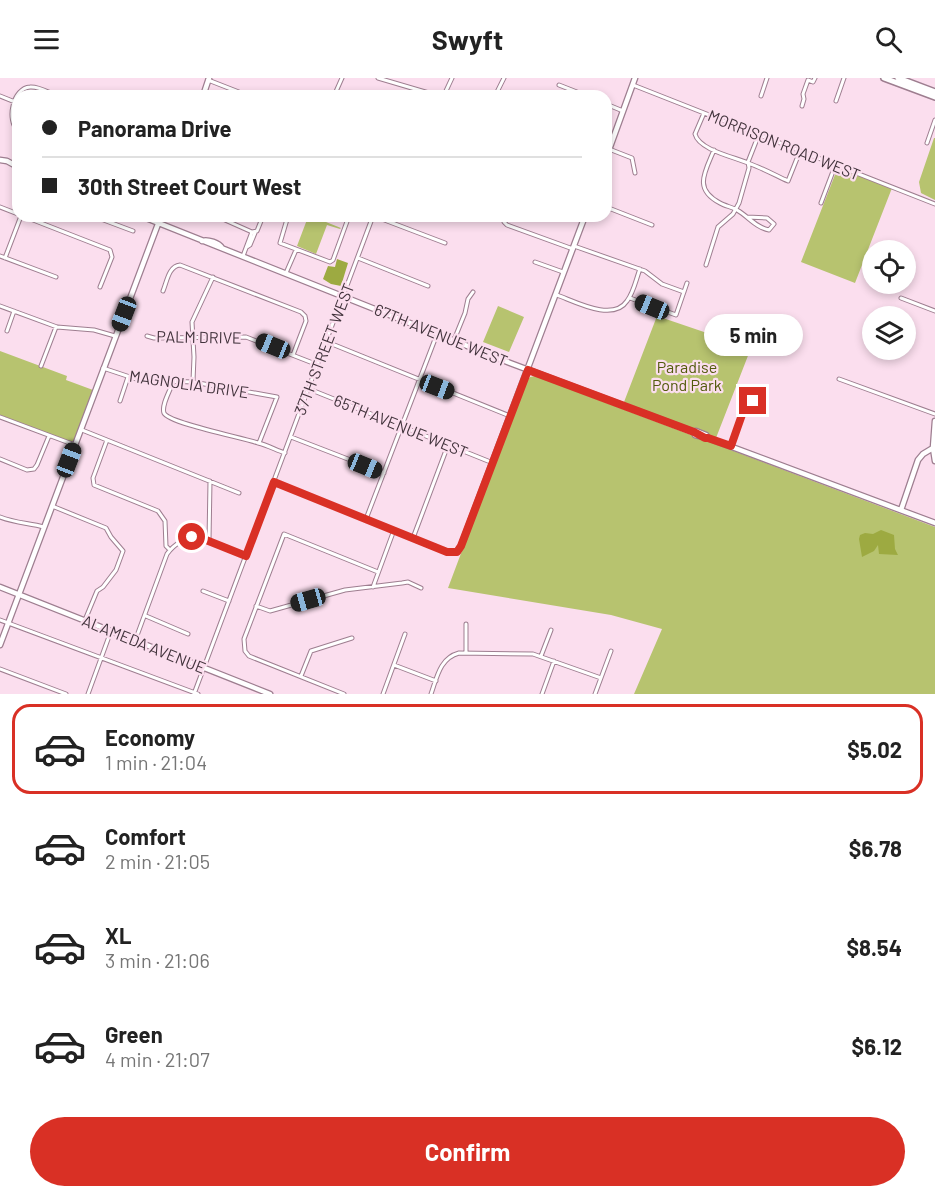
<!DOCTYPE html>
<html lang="en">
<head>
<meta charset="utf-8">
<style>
	body { margin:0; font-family:Barlow,sans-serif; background:#f2f2f2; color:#222; height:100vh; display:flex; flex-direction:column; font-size:22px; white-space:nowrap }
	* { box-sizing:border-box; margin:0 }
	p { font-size:20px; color:#767676 }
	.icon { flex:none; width:33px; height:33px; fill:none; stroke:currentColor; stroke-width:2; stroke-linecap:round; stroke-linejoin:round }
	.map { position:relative; height:616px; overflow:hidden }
	.sheet { display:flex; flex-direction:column; background:#fff; flex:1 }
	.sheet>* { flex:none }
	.top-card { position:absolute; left:12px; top:12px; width:600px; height:132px; border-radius:18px; box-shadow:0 3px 9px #0003; display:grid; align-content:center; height:132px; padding:0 30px; background:#fff }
	.tools { position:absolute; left:862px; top:162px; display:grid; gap:12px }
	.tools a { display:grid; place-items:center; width:54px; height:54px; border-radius:50%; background:#fff; box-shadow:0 3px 9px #0003; font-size:30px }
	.end { position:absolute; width:27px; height:27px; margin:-14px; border:8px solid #d93025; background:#fff; box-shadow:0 0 0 3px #fff }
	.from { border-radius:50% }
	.bubble { position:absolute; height:42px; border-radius:21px; background:#fff; box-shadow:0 3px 9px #0003; font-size:20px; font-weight:700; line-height:42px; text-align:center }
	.car { position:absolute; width:18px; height:36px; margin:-18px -9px; border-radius:8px; box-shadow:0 0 4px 2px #0007; background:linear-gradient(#222 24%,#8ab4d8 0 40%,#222 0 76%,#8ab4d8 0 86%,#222 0) }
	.top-card b { display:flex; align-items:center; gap:21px; height:57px; font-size:22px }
	.top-card b+b { border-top:2px solid #e0e0e0 }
	.top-card i { width:15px; height:15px; background:#222 }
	ul { padding:10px 0 0; list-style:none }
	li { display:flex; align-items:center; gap:18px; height:90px; margin:0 12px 9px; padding:0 18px; border:3px solid transparent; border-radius:18px }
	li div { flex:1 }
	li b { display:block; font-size:22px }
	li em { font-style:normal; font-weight:700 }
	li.current { border-color:#d93025 }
	li>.icon { width:54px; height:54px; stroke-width:1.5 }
	.cta { display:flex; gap:12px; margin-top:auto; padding:12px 30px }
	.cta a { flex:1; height:69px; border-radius:36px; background:#d93025; color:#fff; font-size:24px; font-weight:700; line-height:69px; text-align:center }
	header { display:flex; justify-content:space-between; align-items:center; height:78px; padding:0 30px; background:#fff; font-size:27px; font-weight:700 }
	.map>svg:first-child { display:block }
	.green { fill:#b7c36f }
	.water { fill:#9daa41 }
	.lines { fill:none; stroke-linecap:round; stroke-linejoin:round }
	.street-casing { stroke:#9e7e90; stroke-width:5 }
	.secondary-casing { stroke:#9e7e90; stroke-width:7 }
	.primary-casing { stroke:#9e7e90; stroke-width:8 }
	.street { stroke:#fff; stroke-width:3 }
	.secondary { stroke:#fff; stroke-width:4.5 }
	.primary { stroke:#fff; stroke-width:5 }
	.route { stroke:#d93025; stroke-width:8 }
	.labels { text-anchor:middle; stroke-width:4.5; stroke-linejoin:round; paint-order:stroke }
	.street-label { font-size:16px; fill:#42333c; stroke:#fbdeee }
	.park-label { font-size:16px; fill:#525a0c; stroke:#fbdeee }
</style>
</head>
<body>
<header><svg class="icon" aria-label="menu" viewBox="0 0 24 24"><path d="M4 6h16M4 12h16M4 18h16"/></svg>Swyft<svg class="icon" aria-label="search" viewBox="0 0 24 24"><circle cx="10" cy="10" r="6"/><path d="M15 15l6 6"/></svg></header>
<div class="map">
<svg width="935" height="616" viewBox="0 0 935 616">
	<rect width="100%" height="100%" fill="#fbdeee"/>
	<path class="green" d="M 934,60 L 935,60 L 935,122 L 921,115 L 919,104 Z
		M 838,89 L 892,110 L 855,205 L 801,184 Z
		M 305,138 L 311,138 L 341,150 L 340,151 L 327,147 L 316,176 L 297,168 L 308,139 Z
		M 498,228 L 524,239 L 509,274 L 483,264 Z
		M 657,238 L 751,270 L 716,360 L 624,324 Z
		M 0,273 L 67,298 L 66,302 L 93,312 L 74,363 L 71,364 L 0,337 Z
		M 535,298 L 935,449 L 935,616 L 634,616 L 662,551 L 611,537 L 448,510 L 525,305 L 530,299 Z"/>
	<path class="water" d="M 337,181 L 348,185 L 341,208 L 331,206 L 323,201 L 328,188 L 335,189 Z
		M 881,452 L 894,457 L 895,471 L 898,477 L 879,476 L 878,467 L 874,473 L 862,479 L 859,461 L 860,457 L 865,455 L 873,456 Z"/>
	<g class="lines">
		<defs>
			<path id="street" d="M 378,0 L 439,18 L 445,15 L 452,0
				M 208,2 L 249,18
				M 559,7 L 587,18
				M 633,7 L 935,126
				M 0,18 L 15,24
				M 334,18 L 342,0
				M 495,18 L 504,0
				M 761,18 L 767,0
				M 836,23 L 844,0
				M 606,26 L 623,33
				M 802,28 L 804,21 L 803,16 L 808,2 L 813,4 L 815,0
				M 704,35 L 695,56 C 699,72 734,79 748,85 C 762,90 775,97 788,103 L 800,73
				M 18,53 C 6,42 13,10 30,9 C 39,8 49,15 58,18
				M 927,65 L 935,42
				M 609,71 L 632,80 L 635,95
				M 714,72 C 705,94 693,111 720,125 C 725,128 732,129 737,132 C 749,139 755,149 769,152 L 774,146 L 767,140 L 747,139
				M 821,125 L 835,88
				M 0,129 L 18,136
				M 606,129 L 652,147
				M 23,138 L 110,172 L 112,179 L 100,209
				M 93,138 L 133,153
				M 216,138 L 252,154
				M 288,138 L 280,165 L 330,184 L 333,182 L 349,138
				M 374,138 L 445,165
				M 504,138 L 504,144 L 507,147 L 573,171
				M 574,168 L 645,193 L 662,206 L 684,214
				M 247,169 L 250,167 L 255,155
				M 0,178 L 56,199
				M 243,178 L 252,154 L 257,153 L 263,138
				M 5,180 L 21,138
				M 358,180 L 428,208
				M 535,184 L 563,194
				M 706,187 L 718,149 L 733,136 L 739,125 L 749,90 L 748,84 L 759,56
				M 286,195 L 296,172
				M 163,213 C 167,203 169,188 180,187 L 301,234 L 305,238 L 306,243 L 293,277
				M 557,217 C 576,224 613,244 627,223 C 634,214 636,201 640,191
				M 630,220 L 676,237 L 687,205
				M 901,220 L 935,233
				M 0,228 L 57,249 L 94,252 L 115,258
				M 7,253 L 14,233
				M 147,258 L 154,260 L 246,259 L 318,287
				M 454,262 L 465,235 L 468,221 L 473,214
				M 327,264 L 510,338
				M 41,288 L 56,249
				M 103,290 L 139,302 L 193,304 L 277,319 L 259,365
				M 839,301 L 935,336
				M 193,303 L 194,279 L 192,244 L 213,199
				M 173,304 C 171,311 161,327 164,335 C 168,345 244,360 258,365 C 267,367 276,372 285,375
				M 309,311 L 493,385
				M 120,323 L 128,299
				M 0,339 L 75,367
				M 82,352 L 239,415
				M 291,359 L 384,395
				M 107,362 L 93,400 L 94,407 L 158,433 L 165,443 L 166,468 L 170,472
				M 731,368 L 744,331 L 753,323
				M 0,381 L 27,392 L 34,391 L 37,387 L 49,358
				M 274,405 L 447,473 L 457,474
				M 52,428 L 106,450 L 111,459 L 123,473 L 116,492 L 103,509 L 97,513 L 85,542
				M 0,439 C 15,445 29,445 44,449
				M 366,441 L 437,256
				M 413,460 L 448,367
				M 209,463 L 210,403
				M 373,509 L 394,452
				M 203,513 L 229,523
				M 256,528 L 270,533 L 345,512 L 402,505 L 408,504 L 421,510
				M 146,538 L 188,556
				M 0,542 L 198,616
				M 135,563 L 167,476 C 189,446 220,467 246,478
				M 466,575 L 466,546
				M 541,578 L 551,552
				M 394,587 L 436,603
				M 0,591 L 66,616
				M 301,598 L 311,573 L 352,560
				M 88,616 L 111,553
				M 194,616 L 373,138
				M 344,616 L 249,578 L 245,573 L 244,561 L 284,456 L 378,494
				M 383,616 L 405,556
				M 431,616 C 437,599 440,580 459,575 L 533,576 L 601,600
				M 542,616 L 554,583
				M 595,616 L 611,573"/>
			<path id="secondary" d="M 203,18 L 209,0
				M 606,80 L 635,0
				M 0,82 L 7,83 L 18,89
				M 141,138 L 510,285 L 694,354 L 695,357 L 708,360 L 935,445
				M 202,163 C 208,161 219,165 222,170
				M 935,343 L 933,370 L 935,383
				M 694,354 L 696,353 L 706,357 L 708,360
				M 901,432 L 918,382 L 923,376 L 933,370
				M 457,474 L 461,468 L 585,138
				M 0,509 L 270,616
				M 0,567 L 161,138"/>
			<path id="primary" d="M 884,0 L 935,19
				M 898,0 L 935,14"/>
		</defs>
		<use href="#street" class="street-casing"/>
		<use href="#secondary" class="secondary-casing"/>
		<use href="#primary" class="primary-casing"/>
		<use href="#street" class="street"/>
		<use href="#secondary" class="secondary"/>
		<use href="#primary" class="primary"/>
	</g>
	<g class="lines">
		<path class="route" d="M 192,459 L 201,460 L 246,478 L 274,404 L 447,474 L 457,474 L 461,468 L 528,292 L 694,354 L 705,360 L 708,360 L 731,368 L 744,331 L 753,323"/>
	</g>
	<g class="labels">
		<g class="street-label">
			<text transform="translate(784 67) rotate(22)" y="6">MORRISON ROAD WEST</text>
			<text transform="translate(441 257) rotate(22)" y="6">67TH AVENUE WEST</text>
			<text transform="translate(199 259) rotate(1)" y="6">PALM DRIVE</text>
			<text transform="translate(324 271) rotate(-69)" y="6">37TH STREET WEST</text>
			<text transform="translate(189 306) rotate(8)" y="6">MAGNOLIA DRIVE</text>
			<text transform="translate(401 348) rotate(22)" y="6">65TH AVENUE WEST</text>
			<text transform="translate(144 566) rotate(22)" y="6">ALAMEDA AVENUE</text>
		</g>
		<g class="park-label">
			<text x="687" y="295">Paradise<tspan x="687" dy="18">Pond Park</tspan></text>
		</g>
	</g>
</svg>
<div class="tools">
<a><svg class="icon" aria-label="locate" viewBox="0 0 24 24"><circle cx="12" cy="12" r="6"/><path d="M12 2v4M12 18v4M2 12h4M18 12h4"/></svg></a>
<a><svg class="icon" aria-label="layers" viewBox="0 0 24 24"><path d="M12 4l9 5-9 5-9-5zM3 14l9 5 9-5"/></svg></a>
</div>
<i class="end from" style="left:192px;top:459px"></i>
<i class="end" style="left:753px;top:323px"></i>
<div class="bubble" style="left:704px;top:236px;width:99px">5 min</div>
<i class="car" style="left:652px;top:229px;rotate:292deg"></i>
<i class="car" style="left:124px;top:236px;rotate:201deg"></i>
<i class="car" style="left:273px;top:268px;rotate:292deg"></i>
<i class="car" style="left:437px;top:309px;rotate:111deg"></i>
<i class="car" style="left:69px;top:382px;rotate:21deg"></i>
<i class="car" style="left:365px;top:388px;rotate:112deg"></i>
<i class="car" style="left:308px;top:522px;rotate:254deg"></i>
<div class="top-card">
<b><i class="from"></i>Panorama Drive</b>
<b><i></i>30th Street Court West</b>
</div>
</div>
<section class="sheet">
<ul>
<li class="current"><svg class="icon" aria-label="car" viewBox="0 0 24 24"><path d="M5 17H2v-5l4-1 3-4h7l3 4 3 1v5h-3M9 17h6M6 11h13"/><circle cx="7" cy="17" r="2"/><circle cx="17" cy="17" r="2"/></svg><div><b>Economy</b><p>1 min · 21:04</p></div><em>$5.02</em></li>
<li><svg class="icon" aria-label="car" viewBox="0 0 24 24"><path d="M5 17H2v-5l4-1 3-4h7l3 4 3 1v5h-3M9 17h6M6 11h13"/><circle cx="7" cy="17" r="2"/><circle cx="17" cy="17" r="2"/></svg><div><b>Comfort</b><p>2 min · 21:05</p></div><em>$6.78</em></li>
<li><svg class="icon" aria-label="car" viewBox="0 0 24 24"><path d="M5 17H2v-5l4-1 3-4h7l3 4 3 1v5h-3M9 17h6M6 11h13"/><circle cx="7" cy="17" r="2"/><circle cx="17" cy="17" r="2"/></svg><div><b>XL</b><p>3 min · 21:06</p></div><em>$8.54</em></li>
<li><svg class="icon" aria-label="car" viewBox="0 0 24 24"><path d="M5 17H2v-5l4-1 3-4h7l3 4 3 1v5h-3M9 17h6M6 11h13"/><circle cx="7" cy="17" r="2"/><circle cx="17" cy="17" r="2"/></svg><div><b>Green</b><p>4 min · 21:07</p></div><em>$6.12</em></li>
</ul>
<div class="cta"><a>Confirm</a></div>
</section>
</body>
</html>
